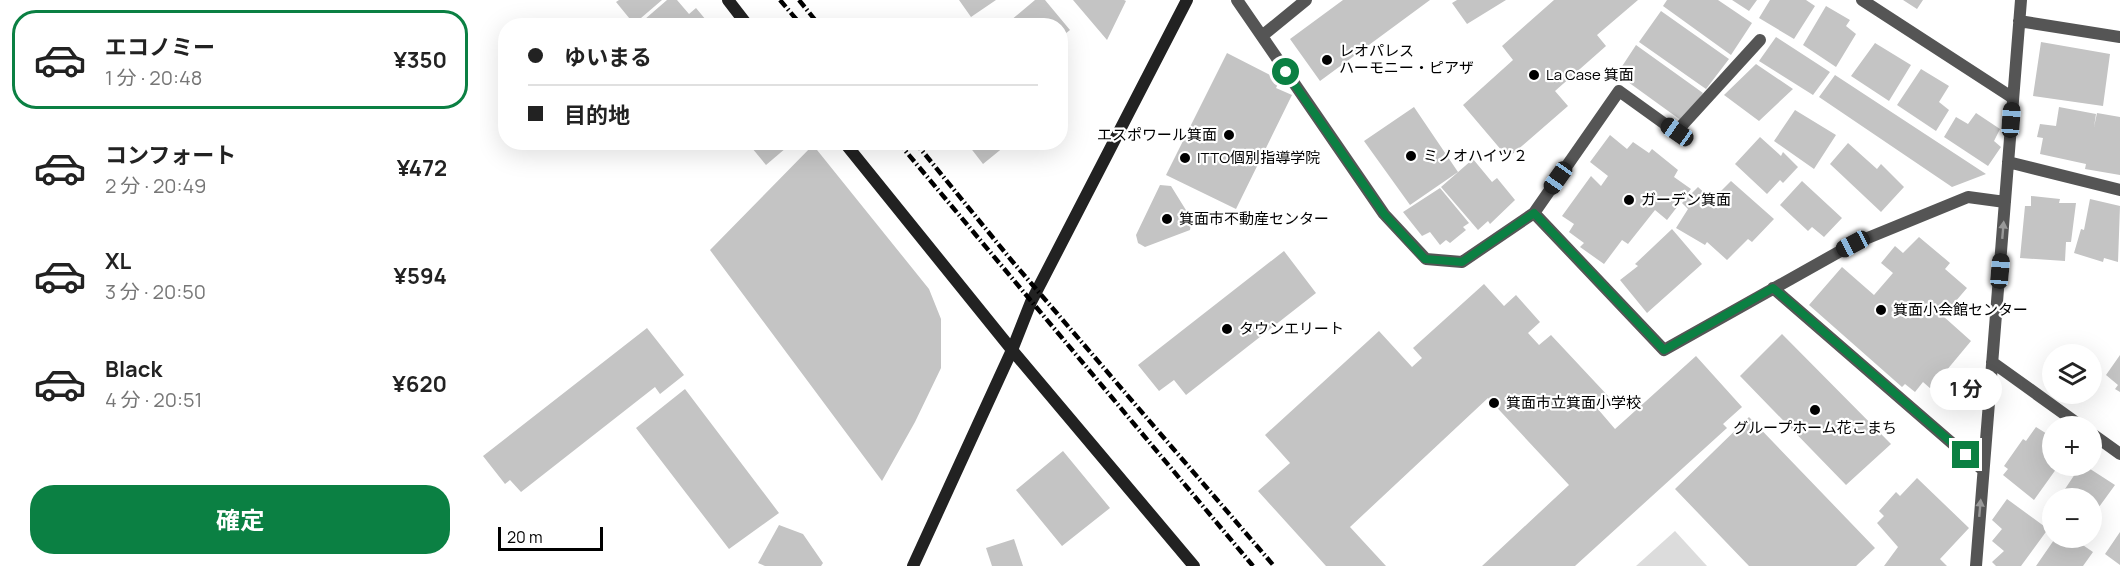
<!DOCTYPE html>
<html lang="ja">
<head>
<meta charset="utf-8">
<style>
	body { margin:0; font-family:Manrope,"Noto Sans JP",sans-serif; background:#f2f2f2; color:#222; height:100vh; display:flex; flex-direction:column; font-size:22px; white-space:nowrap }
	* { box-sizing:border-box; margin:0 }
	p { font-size:20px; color:#767676 }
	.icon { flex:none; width:33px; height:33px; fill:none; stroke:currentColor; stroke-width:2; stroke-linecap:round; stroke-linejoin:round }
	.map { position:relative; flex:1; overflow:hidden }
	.sheet { display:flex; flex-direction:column; background:#fff; width:480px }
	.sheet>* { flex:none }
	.banner { position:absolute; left:18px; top:18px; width:570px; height:132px; border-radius:24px; box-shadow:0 6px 24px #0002; display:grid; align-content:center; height:132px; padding:0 30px; background:#fff }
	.fabs { position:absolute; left:1562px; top:344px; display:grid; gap:12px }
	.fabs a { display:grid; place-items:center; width:60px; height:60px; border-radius:50%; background:#fff; box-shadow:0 6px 24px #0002; font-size:30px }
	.scale { position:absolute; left:18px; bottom:15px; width:105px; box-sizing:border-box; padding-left:6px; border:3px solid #000; border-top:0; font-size:16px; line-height:21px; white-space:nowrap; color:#000; -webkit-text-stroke:4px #fff; paint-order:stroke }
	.end { position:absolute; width:27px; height:27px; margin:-14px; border:8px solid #0b8043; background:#fff; box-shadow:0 0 0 3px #fff }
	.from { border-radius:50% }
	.bubble { position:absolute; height:42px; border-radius:21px; background:#fff; box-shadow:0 6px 24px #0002; font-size:20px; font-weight:700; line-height:42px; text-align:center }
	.car { position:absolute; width:18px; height:36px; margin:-18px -9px; border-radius:8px; box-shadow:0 0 4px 2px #0007; background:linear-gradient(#222 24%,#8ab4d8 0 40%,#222 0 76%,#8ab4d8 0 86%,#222 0) }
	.banner b { display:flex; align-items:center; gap:21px; height:57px; font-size:22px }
	.banner b+b { border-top:2px solid #e0e0e0 }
	.banner i { width:15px; height:15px; background:#222 }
	ul { padding:10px 0 0; list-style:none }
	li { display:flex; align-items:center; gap:18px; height:99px; margin:0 12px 9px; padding:0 18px; border:3px solid transparent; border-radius:24px }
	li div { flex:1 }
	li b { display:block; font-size:22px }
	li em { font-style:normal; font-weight:700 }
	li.current { border-color:#0b8043 }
	li>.icon { width:54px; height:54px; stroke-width:1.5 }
	.action { display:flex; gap:12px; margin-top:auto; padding:12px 30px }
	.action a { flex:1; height:69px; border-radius:24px; background:#0b8043; color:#fff; font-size:24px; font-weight:700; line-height:69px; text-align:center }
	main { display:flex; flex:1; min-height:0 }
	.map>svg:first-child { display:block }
	.green { fill:#dcdcdc }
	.building { fill:#c4c4c4 }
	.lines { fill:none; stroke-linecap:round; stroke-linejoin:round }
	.street { stroke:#555; stroke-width:12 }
	.secondary { stroke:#222; stroke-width:12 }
	.rail { stroke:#000; stroke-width:4.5; stroke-dasharray:9 3 1.5 3; stroke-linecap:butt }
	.oneway { fill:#999 }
	.route { stroke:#0b8043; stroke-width:8 }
	.poi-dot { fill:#000; stroke:#fff; stroke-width:2 }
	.labels { text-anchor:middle; stroke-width:4.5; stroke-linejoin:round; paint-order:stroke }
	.poi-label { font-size:15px; fill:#000; stroke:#fff; text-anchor:start }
</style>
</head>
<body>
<main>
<section class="sheet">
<ul>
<li class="current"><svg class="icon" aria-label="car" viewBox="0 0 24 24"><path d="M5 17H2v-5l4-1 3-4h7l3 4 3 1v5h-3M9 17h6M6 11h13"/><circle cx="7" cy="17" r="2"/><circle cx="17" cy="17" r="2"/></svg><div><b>エコノミー</b><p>1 分 · 20:48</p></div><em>¥350</em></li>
<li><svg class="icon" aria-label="car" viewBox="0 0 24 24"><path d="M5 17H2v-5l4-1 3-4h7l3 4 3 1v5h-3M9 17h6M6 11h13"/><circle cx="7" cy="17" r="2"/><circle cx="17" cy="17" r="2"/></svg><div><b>コンフォート</b><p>2 分 · 20:49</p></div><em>¥472</em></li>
<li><svg class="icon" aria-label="car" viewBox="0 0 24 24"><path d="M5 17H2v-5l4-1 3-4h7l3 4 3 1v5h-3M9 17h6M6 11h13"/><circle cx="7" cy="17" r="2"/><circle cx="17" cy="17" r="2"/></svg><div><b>XL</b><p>3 分 · 20:50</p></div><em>¥594</em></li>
<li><svg class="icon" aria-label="car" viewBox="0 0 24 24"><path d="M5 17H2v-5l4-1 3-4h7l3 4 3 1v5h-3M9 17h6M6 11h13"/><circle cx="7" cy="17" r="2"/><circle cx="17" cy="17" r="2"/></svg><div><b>Black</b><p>4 分 · 20:51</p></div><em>¥620</em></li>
</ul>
<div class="action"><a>確定</a></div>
</section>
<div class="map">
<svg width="1640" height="566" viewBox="0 0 1640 566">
	<rect width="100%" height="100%" fill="#fff"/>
	<path class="green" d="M 1195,531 L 1227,566 L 1156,566 Z"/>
	<path class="building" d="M 139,0 L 182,0 L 154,24 L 136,2 Z
		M 187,0 L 197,0 L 209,14 L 216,8 L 231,26 L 157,26 Z
		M 479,0 L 516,0 L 491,17 Z
		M 555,0 L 565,0 L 590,30 L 580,38 L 580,26 L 524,26 Z
		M 593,0 L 644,0 L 646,1 L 627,40 Z
		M 863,0 L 950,0 L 840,81 L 810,39 Z
		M 977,0 L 1026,0 L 987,24 L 972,3 Z
		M 1074,0 L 1158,0 L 1117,35 L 1126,46 L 1075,91 L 1088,106 L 1028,158 L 983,105 L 1033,60 L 1022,46 Z
		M 1187,0 L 1238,0 L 1272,23 L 1251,55 L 1183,6 Z
		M 1252,0 L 1277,0 L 1269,11 Z
		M 1290,0 L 1326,0 L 1335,6 L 1314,39 L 1279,18 Z
		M 1423,0 L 1443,0 L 1437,9 Z
		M 1346,6 L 1370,20 L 1366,26 L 1376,34 L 1356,67 L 1323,45 Z
		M 1181,11 L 1249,59 L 1226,89 L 1159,42 Z
		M 1296,37 L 1350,72 L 1333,95 L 1279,61 Z
		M 1561,42 L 1630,54 L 1623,106 L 1553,96 Z
		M 1395,43 L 1431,65 L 1409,101 L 1371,76 Z
		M 1156,45 L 1223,93 L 1202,121 L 1137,74 Z
		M 747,53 L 800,80 L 796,88 L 812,95 L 756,209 L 686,175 Z
		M 1276,64 L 1313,89 L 1279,121 L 1244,95 Z
		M 1441,69 L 1469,86 L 1459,102 L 1469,110 L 1456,131 L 1417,105 Z
		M 1355,75 L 1506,174 L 1472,187 L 1339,97 Z
		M 934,107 L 978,172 L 930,205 L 884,141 Z
		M 1579,107 L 1616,114 L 1614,127 L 1617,113 L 1640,117 L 1640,175 L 1605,169 L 1606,164 L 1560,154 L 1563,138 L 1557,137 L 1560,124 L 1576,126 Z
		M 1315,110 L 1356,135 L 1334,169 L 1294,141 Z
		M 1496,113 L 1520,129 L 1514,141 L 1521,147 L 1508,166 L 1464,137 L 1476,117 L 1488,124 Z
		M 1130,135 L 1147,149 L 1153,142 L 1169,153 L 1172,149 L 1198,170 L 1194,177 L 1211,189 L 1187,220 L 1175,210 L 1148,244 L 1142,240 L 1124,264 L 1100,247 L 1104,243 L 1089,232 L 1094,224 L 1082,216 L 1111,176 L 1121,186 L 1128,176 L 1110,162 Z
		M 1280,137 L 1301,156 L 1303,152 L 1318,167 L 1303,183 L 1300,180 L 1287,194 L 1255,164 Z
		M 267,142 L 313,142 L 286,165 Z
		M 486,142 L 530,142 L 503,164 Z
		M 1368,143 L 1397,169 L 1401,164 L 1424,187 L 1401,212 L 1350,164 Z
		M 333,145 L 449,289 L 461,319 L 461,368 L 435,422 L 402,481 L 230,250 Z
		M 993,159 L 1012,182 L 1017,178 L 1035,200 L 1010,224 L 1008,221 L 998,230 L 961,187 Z
		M 1251,181 L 1294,219 L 1272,242 L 1268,239 L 1247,260 L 1227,242 L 1225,245 L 1196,228 L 1208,209 L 1202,203 L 1218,187 L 1232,200 Z
		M 1322,181 L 1362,218 L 1344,237 L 1332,227 L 1328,231 L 1300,205 Z
		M 680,185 L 691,186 L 709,215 L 711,223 L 710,230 L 665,247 L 658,243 L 656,235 Z
		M 960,188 L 989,223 L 983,227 L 986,230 L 970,243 L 966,240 L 960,245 L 950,232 L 942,236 L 923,212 Z
		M 1551,196 L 1580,199 L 1579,203 L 1596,203 L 1591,242 L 1586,242 L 1585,261 L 1540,258 L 1545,206 L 1551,206 Z
		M 1610,199 L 1640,206 L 1638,262 L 1624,258 L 1623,262 L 1594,253 L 1601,229 L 1604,230 Z
		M 1192,229 L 1222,264 L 1167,313 L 1140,280 L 1158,266 L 1155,264 Z
		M 1439,237 L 1470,263 L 1465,269 L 1487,288 L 1463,316 L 1491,341 L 1451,389 L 1443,382 L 1435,392 L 1425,384 L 1422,387 L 1329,305 L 1362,267 L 1394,295 L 1413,273 L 1401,263 L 1415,246 L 1423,253 Z
		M 804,251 L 836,293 L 706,395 L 694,380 L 679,391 L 658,365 Z
		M 1004,284 L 1024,306 L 1036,295 L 1060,322 L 1048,333 L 1059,345 L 1071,335 L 1129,397 L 1117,408 L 1135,429 L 1216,356 L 1262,407 L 1243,424 L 1247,428 L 1095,566 L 1002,566 L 1089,485 L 1008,398 L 870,527 L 906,566 L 846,566 L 778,491 L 810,463 L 785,435 L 899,331 L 932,367 L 942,358 L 933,348 Z
		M 167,328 L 204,375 L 180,394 L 175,387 L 41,492 L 30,480 L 25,484 L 3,456 Z
		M 1302,334 L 1411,444 L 1366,485 L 1260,376 Z
		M 1640,355 L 1640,392 L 1635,389 L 1638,385 L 1626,375 Z
		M 205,389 L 299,513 L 249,549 L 156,428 Z
		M 1269,417 L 1395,548 L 1376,566 L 1269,566 L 1195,489 Z
		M 1556,427 L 1572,437 L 1572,465 L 1579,465 L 1554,500 L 1523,475 L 1528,469 L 1524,466 L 1543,439 L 1546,441 Z
		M 583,451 L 630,508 L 582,546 L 536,490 Z
		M 1601,465 L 1604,465 L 1635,485 L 1611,518 L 1611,498 L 1579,498 Z
		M 1437,478 L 1489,528 L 1460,559 L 1467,566 L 1404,566 L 1418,547 L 1397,523 L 1404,516 L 1399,511 L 1416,492 L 1420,496 Z
		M 1527,499 L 1568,529 L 1541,566 L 1516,566 L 1512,562 L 1524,551 L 1512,541 L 1522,529 L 1512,520 Z
		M 299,525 L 323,534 L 343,563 L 341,566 L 285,566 L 278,563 Z
		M 1640,532 L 1640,565 L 1625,554 Z
		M 1576,537 L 1591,537 L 1613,552 L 1603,566 L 1556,566 Z
		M 534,539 L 543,566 L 512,566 L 506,548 Z"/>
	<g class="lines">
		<path class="street" d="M 757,0 L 904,214 L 946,259 L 982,262 L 1054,213 L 1184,350 L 1373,244 L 1488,197 L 1525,202
			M 1382,0 L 1533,98
			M 1539,21 L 1640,37
			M 782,36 L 826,0
			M 1528,162 L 1640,190
			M 1054,213 L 1139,91 L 1196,132 L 1280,40
			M 1293,288 L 1503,470
			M 1512,362 L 1601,426
			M 1611,433 L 1640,454
			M 1496,566 L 1541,0"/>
		<path class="secondary" d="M 248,0 L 268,26
			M 364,142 L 532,350 L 714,566
			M 433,566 L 532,350 L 551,302 L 707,0"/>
		<path class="rail" d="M 300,0 L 322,26
			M 319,0 L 340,26
			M 418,142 L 773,566
			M 435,142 L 532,261 L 794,566"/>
	</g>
	<defs><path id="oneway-solid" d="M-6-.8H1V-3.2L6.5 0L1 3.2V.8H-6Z" transform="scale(1.5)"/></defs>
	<g class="oneway">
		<use href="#oneway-solid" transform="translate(1523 230) rotate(-85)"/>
		<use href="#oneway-solid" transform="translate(1500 508) rotate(-85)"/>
	</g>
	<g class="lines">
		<path class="route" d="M 806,72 L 904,214 L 945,259 L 982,262 L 1054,213 L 1184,350 L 1293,288 L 1486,455"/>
	</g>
	<g class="poi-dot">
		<circle cx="847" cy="60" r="6"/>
		<circle cx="1054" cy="75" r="6"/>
		<circle cx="749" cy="135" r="6"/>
		<circle cx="931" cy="156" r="6"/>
		<circle cx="705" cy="158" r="6"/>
		<circle cx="1149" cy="200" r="6"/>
		<circle cx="687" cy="219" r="6"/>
		<circle cx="1401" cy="310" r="6"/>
		<circle cx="747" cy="329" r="6"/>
		<circle cx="1014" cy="403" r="6"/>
		<circle cx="1335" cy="410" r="6"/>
	</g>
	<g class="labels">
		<g class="poi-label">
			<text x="859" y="56">レオパレス<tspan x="859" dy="17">ハーモニー・ピアザ</tspan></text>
			<text x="1066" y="80">La Case 箕面</text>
			<text x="737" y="140" text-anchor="end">エスポワール箕面</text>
			<text x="943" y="161">ミノオハイツ２</text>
			<text x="717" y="163">ITTO個別指導学院</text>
			<text x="1161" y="205">ガーデン箕面</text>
			<text x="699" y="224">箕面市不動産センター</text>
			<text x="1413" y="315">箕面小会館センター</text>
			<text x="759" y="334">タウンエリート</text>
			<text x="1026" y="408">箕面市立箕面小学校</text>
			<text x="1335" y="433" text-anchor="middle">グループホーム花こまち</text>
		</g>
	</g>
</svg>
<div class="fabs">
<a><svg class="icon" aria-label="layers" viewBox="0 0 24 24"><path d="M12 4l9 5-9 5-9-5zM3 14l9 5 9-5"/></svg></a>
<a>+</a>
<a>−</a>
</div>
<div class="scale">20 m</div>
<i class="end from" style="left:806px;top:72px"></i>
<i class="end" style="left:1486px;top:455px"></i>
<div class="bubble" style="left:1450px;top:368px;width:72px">1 分</div>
<i class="car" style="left:1531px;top:120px;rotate:4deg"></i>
<i class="car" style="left:1197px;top:132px;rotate:305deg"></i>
<i class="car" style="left:1078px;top:178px;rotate:215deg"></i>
<i class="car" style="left:1373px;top:244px;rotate:242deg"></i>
<i class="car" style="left:1520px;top:271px;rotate:5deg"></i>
<div class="banner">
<b><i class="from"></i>ゆいまる</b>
<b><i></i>目的地</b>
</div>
</div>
</main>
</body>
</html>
